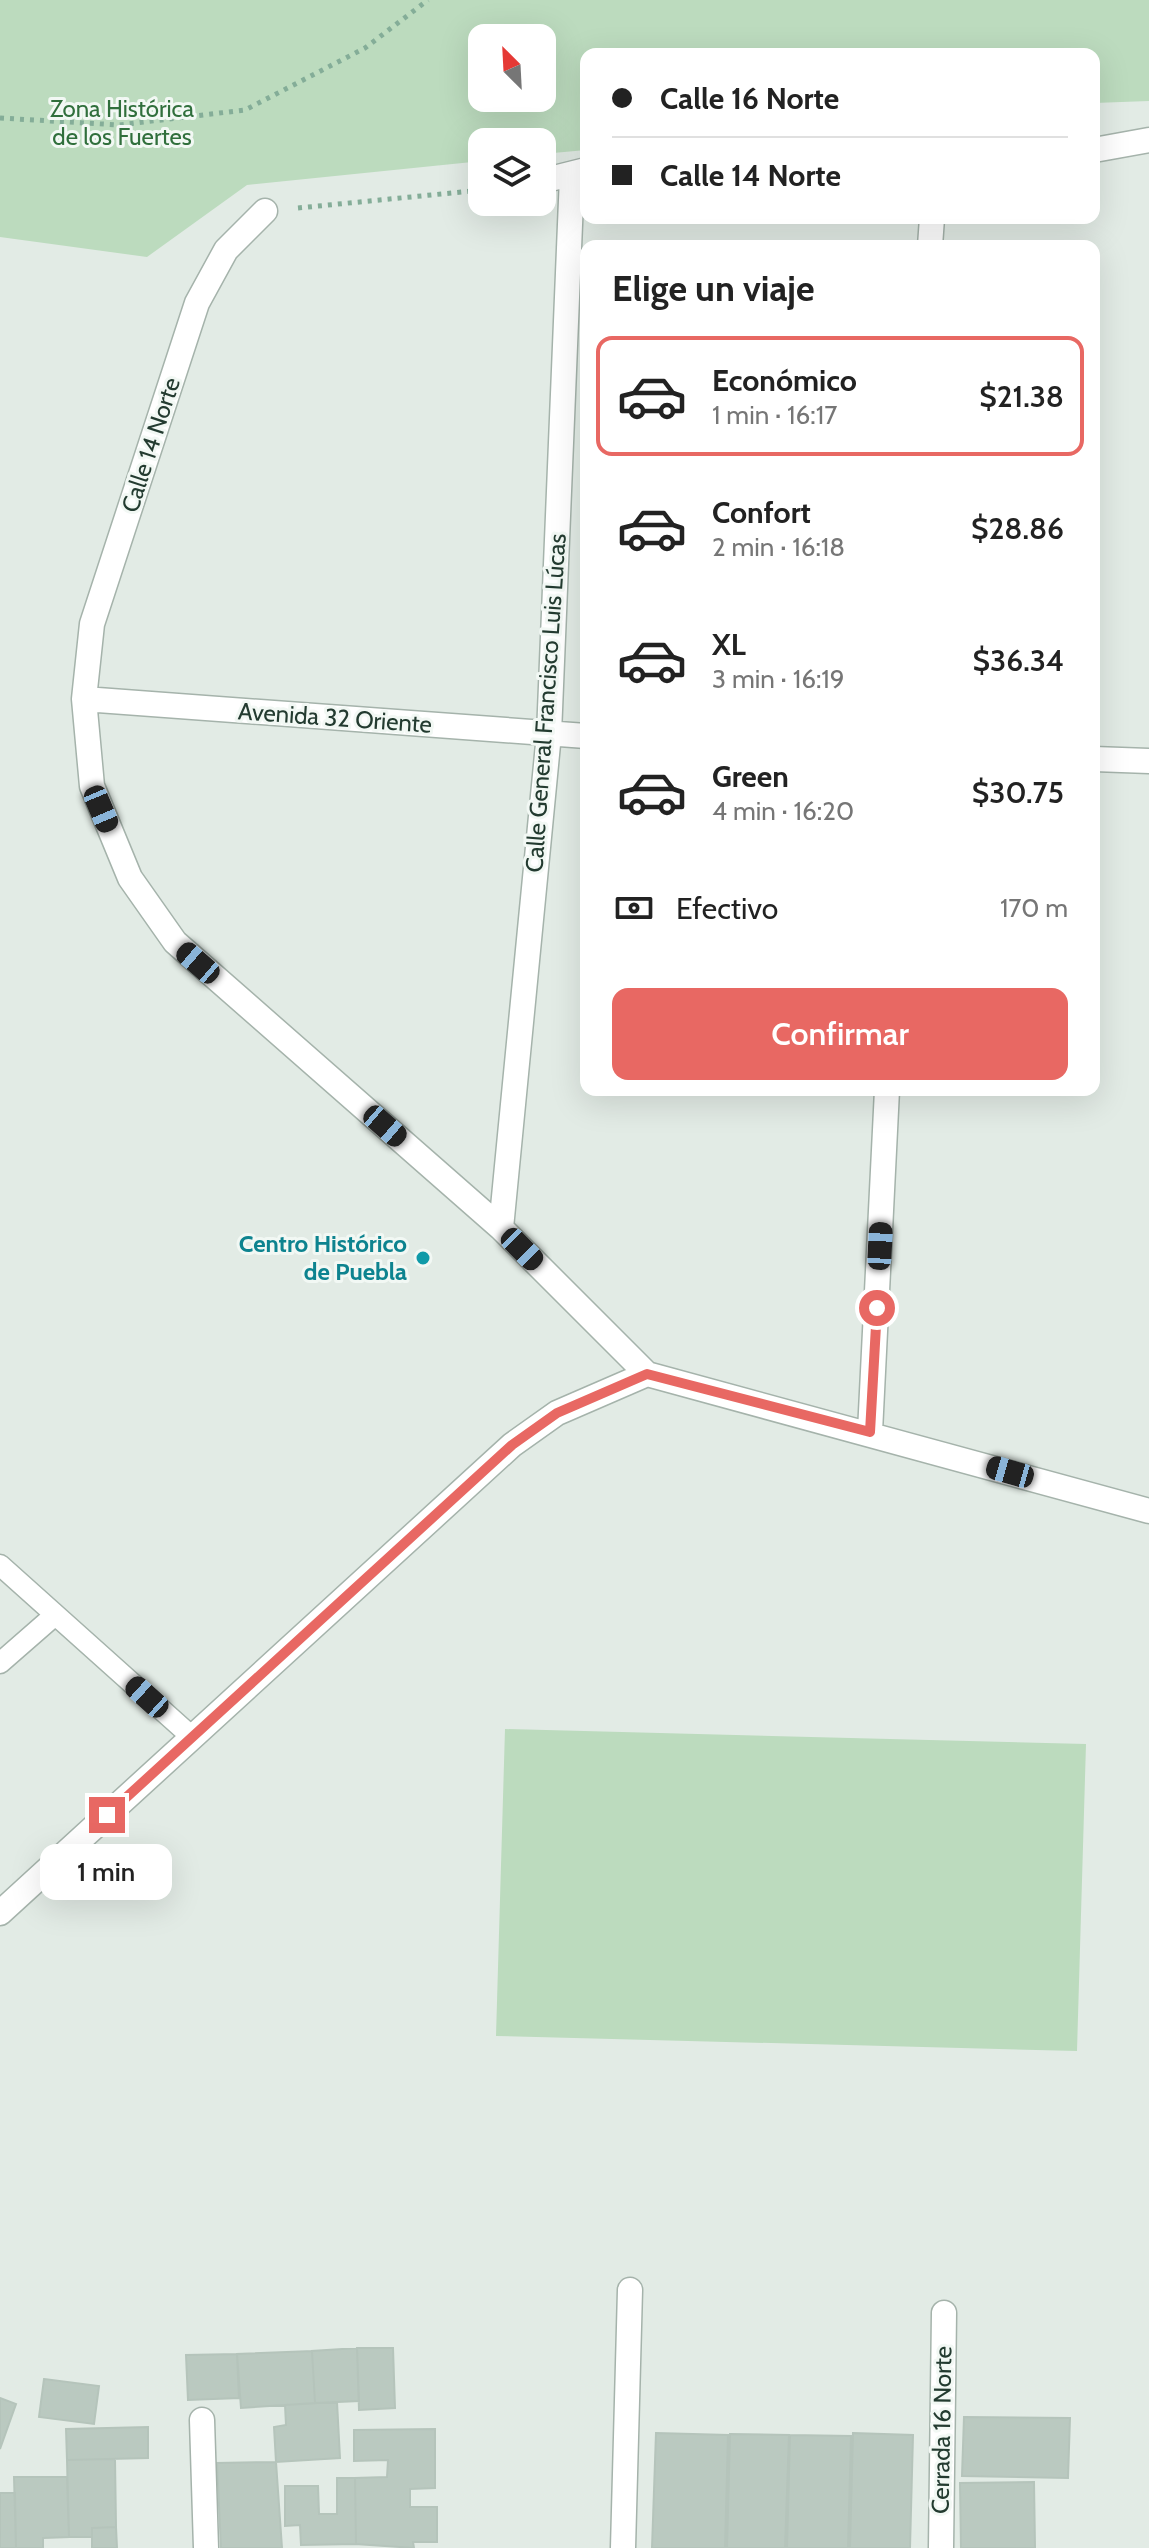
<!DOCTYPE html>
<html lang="es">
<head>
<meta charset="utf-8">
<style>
	body { margin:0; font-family:Cabin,sans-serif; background:#f2f2f2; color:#222; height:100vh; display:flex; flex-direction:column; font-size:30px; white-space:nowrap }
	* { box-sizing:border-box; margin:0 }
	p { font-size:26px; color:#767676 }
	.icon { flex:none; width:44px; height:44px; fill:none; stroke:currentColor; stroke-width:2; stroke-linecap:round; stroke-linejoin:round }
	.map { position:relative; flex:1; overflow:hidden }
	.sheet { position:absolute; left:580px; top:240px; width:520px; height:856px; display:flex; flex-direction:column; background:#fff; border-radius:16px; box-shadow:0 8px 32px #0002 }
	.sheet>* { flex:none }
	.guide { position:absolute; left:580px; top:48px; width:520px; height:176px; border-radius:16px; box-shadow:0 8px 32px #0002; display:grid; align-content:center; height:176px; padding:0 32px; background:#fff }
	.needle { width:52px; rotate:336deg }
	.buttons { position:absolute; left:468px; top:24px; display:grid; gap:16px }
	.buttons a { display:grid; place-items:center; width:88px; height:88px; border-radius:16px; background:#fff; box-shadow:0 8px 32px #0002; font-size:40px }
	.end { position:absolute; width:36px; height:36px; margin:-18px; border:10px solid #e86863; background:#fff; box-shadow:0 0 0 4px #fff }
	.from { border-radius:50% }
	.bubble { position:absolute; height:56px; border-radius:16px; background:#fff; box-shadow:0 8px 32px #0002; font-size:26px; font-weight:600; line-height:56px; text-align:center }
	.car { position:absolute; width:24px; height:48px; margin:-24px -12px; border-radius:10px; box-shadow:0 0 6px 2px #0007; background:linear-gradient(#222 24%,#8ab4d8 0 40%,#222 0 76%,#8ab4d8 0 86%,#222 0) }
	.guide b { display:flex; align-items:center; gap:28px; height:76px; font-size:30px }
	.guide b+b { border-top:2px solid #e0e0e0 }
	.guide i { width:20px; height:20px; background:#222 }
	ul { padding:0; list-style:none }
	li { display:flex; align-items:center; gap:24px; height:120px; margin:0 16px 12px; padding:0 16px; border:4px solid transparent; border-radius:16px }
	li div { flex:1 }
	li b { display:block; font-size:30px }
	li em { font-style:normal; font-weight:600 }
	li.on { border-color:#e86863 }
	li>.icon { width:72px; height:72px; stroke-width:1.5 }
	h2 { padding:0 32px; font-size:36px; line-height:96px }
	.pay { display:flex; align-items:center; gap:20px; height:88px; padding:0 32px; font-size:30px }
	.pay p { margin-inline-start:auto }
	.action { display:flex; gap:16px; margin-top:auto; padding:16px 32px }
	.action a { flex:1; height:92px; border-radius:16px; background:#e86863; color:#fff; font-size:32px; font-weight:600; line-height:92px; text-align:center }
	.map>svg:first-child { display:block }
	.green { fill:#bcdbbe; fill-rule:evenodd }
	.building { fill:#bac9c0; stroke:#b5c4bb; stroke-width:2 }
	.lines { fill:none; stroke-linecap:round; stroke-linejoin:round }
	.service-casing { stroke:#a5b3ab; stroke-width:23 }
	.minor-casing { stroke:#a5b3ab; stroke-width:27 }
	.path { stroke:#84ad98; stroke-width:5; stroke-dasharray:4 6; stroke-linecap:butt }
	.service { stroke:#fff; stroke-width:20 }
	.minor { stroke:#fff; stroke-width:24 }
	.route { stroke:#e86863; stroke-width:10 }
	.culture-dot { fill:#0f9aa8; stroke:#f2f8f4; stroke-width:3 }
	.labels { text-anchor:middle; stroke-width:6; stroke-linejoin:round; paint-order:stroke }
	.park-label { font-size:24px; fill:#306f3c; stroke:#f2f8f4 }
	.street-label { font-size:24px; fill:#233b30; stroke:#f2f8f4 }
	.culture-label { font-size:24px; font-weight:bold; fill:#0d838f; stroke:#f2f8f4; text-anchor:end }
</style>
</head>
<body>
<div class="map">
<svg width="1149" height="2548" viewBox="0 0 1149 2548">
	<rect width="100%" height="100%" fill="#e2ebe5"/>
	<path class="green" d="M 0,0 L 1149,0 L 1149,101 L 1094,103 L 1094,54 L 586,54 L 586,150 L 542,154 L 542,142 L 482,142 L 482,161 L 247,185 L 147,257 L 0,237 ZM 482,38 L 542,38 L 542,98 L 482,98 Z
		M 505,1729 L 1086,1744 L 1077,2051 L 496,2036 Z"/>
	<path class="building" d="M 357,2348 L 359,2401 L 315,2403 L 312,2351 Z
		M 357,2348 L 393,2348 L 395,2408 L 359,2410 Z
		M 312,2351 L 315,2403 L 241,2408 L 237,2354 Z
		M 237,2354 L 239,2398 L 188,2400 L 186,2355 Z
		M 44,2379 L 99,2386 L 94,2424 L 39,2417 Z
		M 0,2398 L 16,2404 L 0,2449 Z
		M 337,2402 L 340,2458 L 276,2462 L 274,2427 L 286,2425 L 285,2405 Z
		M 964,2417 L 1070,2418 L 1068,2478 L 962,2476 Z
		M 148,2427 L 148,2458 L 67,2460 L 66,2429 Z
		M 435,2429 L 435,2488 L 410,2489 L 410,2507 L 437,2507 L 437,2542 L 413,2542 L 414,2548 L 356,2544 L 355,2478 L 387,2477 L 388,2460 L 354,2461 L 354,2430 Z
		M 656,2433 L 728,2435 L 725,2548 L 652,2548 Z
		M 853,2433 L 913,2435 L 910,2548 L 850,2548 Z
		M 730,2434 L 789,2435 L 785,2548 L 727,2548 Z
		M 790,2435 L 851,2436 L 848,2548 L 787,2548 Z
		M 115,2459 L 116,2527 L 92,2528 L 92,2537 L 69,2537 L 67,2460 Z
		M 276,2462 L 282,2548 L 221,2548 L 217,2463 Z
		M 14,2477 L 67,2477 L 69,2537 L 43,2538 L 43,2548 L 16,2548 Z
		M 337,2478 L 355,2478 L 356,2544 L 301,2545 L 300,2525 L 285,2526 L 285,2486 L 318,2486 L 319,2514 L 337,2514 Z
		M 1034,2482 L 1035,2548 L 961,2548 L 960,2483 Z
		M 0,2493 L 15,2493 L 16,2548 L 0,2548 Z
		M 116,2527 L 117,2548 L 92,2548 L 92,2528 Z"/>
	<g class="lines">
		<defs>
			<path id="service" d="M 0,1565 L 192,1737
				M 0,1663 L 55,1615"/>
			<path id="minor" d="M 1094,150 L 1149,140
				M 542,181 L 586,170
				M 265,211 L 226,250 L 197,303 L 92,624 L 84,699 L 92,786 L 130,878 L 175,942 L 501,1228 L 647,1374 L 1149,1511
				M 930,246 L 932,218
				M 84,699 L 586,736
				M 1094,759 L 1149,761
				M 501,1228 L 549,734 L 572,176
				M 870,1432 L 887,1090
				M 0,1913 L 512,1445 L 557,1413 L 647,1374
				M 202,2420 L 206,2548
				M 623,2548 L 630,2290
				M 941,2548 L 944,2313"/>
		</defs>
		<use href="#service" class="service-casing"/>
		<use href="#minor" class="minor-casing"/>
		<path class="path" d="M 0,118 L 119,125 L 245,110 L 365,48 L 428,0
			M 298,208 L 482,190"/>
		<use href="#service" class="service"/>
		<use href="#minor" class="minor"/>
	</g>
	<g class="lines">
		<path class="route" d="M 107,1815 L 512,1445 L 557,1413 L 647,1374 L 870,1432 L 877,1308"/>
	</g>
	<circle class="culture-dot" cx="423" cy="1258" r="8"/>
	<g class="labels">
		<g class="park-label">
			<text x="122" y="117">Zona Histórica<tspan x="122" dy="28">de los Fuertes</tspan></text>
		</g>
		<g class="street-label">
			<text transform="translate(151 445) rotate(-72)" y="8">Calle 14 Norte</text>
			<text transform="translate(546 703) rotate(-86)" y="8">Calle General Francisco Luis Lúcas</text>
			<text transform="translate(335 718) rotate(4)" y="8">Avenida 32 Oriente</text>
			<text transform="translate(942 2430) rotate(-89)" y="8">Cerrada 16 Norte</text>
		</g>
		<g class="culture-label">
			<text x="407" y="1252">Centro Histórico<tspan x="407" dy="28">de Puebla</tspan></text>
		</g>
	</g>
</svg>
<div class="buttons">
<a><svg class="needle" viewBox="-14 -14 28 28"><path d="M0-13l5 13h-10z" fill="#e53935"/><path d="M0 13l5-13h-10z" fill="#767676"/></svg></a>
<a><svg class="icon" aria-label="layers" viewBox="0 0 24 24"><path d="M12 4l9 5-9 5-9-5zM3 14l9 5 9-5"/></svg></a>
</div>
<i class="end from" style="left:877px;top:1308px"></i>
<i class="end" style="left:107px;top:1815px"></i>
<div class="bubble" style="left:40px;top:1844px;width:132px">1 min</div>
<i class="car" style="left:101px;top:809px;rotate:157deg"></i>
<i class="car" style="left:198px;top:963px;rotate:311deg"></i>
<i class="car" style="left:385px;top:1126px;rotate:131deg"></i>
<i class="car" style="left:880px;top:1246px;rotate:3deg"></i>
<i class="car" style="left:522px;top:1249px;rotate:135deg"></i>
<i class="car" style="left:1010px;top:1472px;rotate:286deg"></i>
<i class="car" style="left:147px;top:1697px;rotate:312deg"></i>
<div class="guide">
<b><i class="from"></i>Calle 16 Norte</b>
<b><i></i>Calle 14 Norte</b>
</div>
<section class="sheet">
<h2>Elige un viaje</h2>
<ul>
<li class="on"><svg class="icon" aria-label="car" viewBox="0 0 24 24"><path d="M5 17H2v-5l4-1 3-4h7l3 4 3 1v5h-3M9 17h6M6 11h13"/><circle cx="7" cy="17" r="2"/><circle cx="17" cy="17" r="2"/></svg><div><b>Económico</b><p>1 min · 16:17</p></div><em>$21.38</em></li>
<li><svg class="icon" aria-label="car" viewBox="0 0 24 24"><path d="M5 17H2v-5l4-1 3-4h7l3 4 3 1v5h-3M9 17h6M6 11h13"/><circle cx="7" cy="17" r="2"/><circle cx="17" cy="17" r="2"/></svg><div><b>Confort</b><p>2 min · 16:18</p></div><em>$28.86</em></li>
<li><svg class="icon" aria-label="car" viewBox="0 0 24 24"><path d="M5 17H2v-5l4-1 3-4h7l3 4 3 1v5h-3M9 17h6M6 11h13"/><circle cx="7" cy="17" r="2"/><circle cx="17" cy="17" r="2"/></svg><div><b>XL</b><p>3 min · 16:19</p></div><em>$36.34</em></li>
<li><svg class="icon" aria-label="car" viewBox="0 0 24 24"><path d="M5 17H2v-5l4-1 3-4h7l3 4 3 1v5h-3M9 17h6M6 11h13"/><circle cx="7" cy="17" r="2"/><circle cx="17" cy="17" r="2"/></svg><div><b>Green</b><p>4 min · 16:20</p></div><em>$30.75</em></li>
</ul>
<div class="pay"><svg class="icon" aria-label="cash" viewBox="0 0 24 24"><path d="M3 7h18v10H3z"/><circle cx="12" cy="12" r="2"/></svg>Efectivo<p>170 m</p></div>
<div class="action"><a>Confirmar</a></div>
</section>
</div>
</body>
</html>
